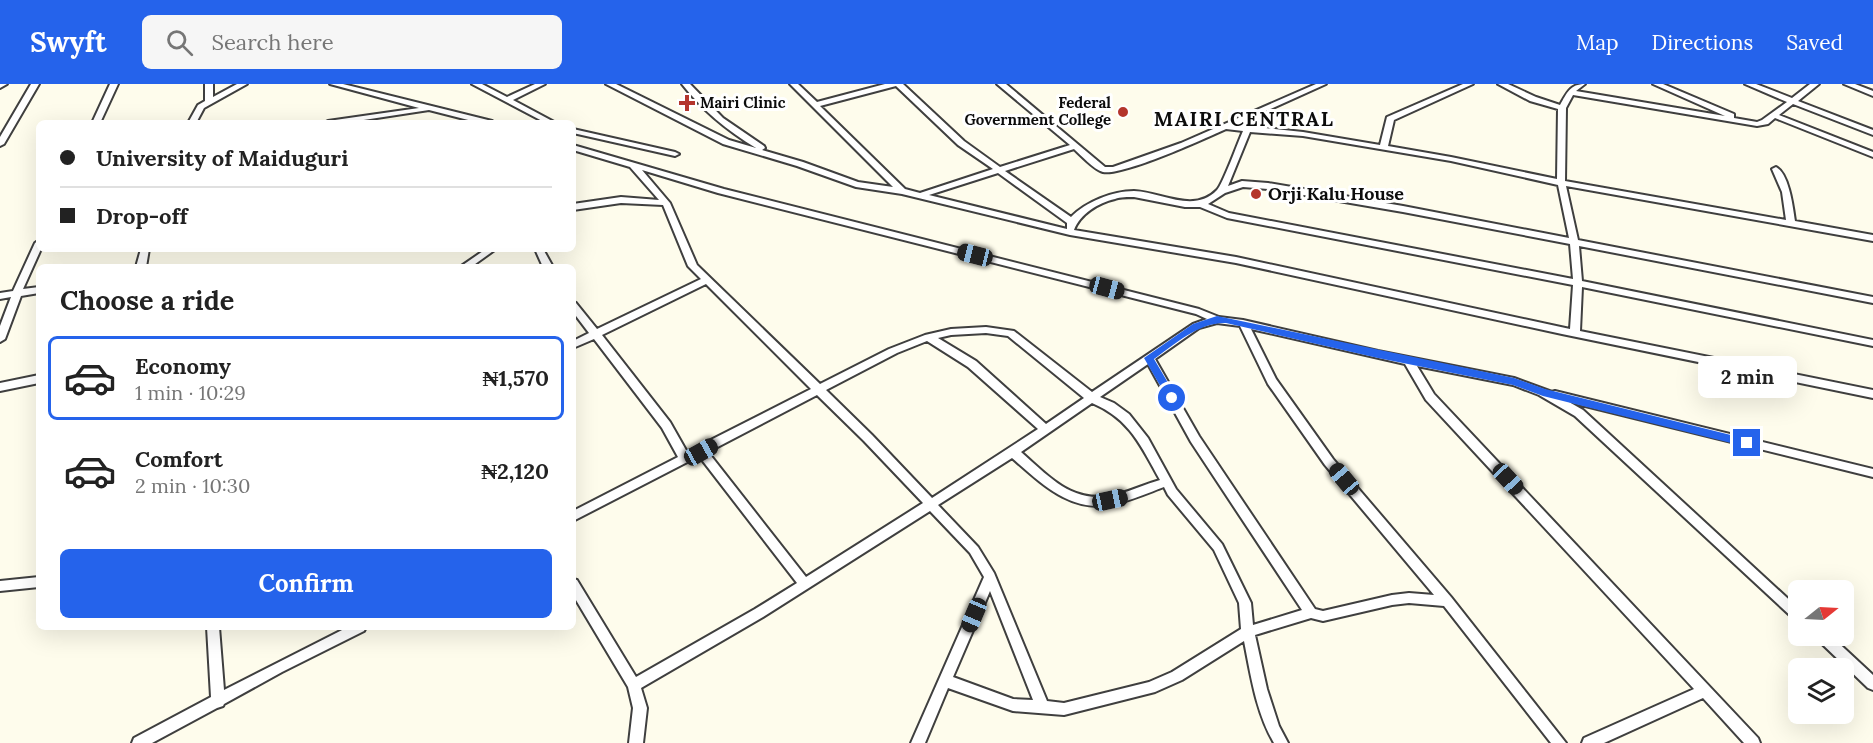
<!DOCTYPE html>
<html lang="en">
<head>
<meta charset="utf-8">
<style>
	body { margin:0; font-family:Lora,serif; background:#f6f6f6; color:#222; height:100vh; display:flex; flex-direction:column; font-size:22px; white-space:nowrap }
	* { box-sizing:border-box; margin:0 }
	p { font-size:20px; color:#767676 }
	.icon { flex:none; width:33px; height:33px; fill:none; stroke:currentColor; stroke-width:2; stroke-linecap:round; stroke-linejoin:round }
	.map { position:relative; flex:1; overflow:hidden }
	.drawer { position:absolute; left:36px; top:180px; width:540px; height:366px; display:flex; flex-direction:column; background:#fff; border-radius:9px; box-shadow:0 6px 24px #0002 }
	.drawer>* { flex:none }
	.banner { position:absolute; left:36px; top:36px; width:540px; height:132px; border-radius:9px; box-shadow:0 6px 24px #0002; display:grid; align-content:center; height:132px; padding:0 24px; background:#fff }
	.needle { width:39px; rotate:72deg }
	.fabs { position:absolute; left:1788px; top:496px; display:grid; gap:12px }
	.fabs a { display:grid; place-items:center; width:66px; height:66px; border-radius:9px; background:#fff; box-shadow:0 6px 24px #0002; font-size:30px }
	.end { position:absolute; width:27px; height:27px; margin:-14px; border:8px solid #2563eb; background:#fff; box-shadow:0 0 0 3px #fff }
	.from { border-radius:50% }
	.bubble { position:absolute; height:42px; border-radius:9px; background:#fff; box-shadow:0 6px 24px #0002; font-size:20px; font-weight:700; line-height:42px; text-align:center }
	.car { position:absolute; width:18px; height:36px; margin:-18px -9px; border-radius:8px; box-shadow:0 0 4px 2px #0007; background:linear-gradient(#222 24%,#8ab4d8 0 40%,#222 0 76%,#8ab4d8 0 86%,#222 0) }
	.banner b { display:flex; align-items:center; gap:21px; height:57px; font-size:22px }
	.banner b+b { border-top:2px solid #e0e0e0 }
	.banner i { width:15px; height:15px; background:#222 }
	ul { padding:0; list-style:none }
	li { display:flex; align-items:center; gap:18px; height:84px; margin:0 12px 9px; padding:0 12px; border:3px solid transparent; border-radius:9px }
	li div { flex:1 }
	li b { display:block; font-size:22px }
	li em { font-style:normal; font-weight:700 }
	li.on { border-color:#2563eb }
	li>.icon { width:54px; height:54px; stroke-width:1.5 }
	h2 { padding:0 24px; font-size:27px; line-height:72px }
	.button { display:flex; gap:12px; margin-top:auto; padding:12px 24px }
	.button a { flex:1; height:69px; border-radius:9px; background:#2563eb; color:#fff; font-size:24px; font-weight:700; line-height:69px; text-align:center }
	header { display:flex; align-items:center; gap:36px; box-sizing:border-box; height:84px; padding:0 30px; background:#2563eb; color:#fff }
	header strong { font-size:28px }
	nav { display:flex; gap:33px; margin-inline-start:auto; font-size:21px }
	.search { width:420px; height:54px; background:#f6f6f6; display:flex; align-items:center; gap:15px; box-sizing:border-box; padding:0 21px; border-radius:9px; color:#767676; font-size:22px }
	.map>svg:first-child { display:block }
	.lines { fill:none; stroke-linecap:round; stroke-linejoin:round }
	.minor-casing { stroke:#3f3f3f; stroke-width:4 }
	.minor { fill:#fff; fill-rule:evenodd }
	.route { fill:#2563eb }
	.poi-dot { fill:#b4352c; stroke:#fff; stroke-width:2 }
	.labels { text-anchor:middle; stroke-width:6; stroke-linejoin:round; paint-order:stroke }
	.far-poi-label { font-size:15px; font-weight:bold; fill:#0c0c0c; stroke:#fff; text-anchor:start }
	.poi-label { font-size:18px; font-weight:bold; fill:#0c0c0c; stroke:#fff; text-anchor:start }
	.far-district-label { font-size:20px; font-weight:bold; letter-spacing:1.5px; fill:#0c0c0c; stroke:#fff }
</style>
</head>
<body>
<header>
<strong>Swyft</strong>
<div class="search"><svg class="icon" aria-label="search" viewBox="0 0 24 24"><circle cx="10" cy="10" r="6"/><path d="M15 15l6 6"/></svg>Search here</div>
<nav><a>Map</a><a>Directions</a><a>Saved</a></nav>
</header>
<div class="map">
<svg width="1873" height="659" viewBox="0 0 1873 659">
	<rect width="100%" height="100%" fill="#fefcec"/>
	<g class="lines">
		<defs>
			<path id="minor" d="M 0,0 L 7,0 L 0,4 Z
				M 31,0 L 39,0 L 4,60 L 0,62 L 0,53 Z
				M 110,0 L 118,0 L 100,39 L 92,39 Z
				M 205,0 L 213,0 L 213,13 L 237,0 L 247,0 L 204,24 L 196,39 L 188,39 L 198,21 L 205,17 Z
				M 330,0 L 343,0 L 492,37 L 493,39 L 480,39 L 429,26 L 344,39 L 324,39 L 328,37 L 419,24 Z
				M 472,0 L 482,0 L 507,13 L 535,0 L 545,0 L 513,16 L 556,39 L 546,39 Z
				M 606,0 L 616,0 L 729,56 L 756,64 C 728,47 702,26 682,0 L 690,0 L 723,34 L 764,62 L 765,64 L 762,66 L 803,78 L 858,98 L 893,103 L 790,0 L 798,0 L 817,18 L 885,0 L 903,0 L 964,57 L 1000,83 L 1070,61 L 997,0 L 1006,0 L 1105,83 L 1113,83 L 1181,59 L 1316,0 L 1326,0 L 1235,41 L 1303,48 L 1380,61 L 1387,33 L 1463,0 L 1473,0 L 1394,36 L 1388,62 L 1451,73 L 1557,95 L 1558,25 L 1530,17 L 1498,0 L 1508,0 L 1536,13 L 1560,21 C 1567,9 1570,0 1585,0 L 1576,7 L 1725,32 L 1653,0 L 1663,0 L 1734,30 L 1734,34 L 1757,38 L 1762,36 L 1787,18 L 1745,0 L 1756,0 L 1792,14 L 1810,0 L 1819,0 L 1798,17 L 1873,46 L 1873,51 L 1793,20 L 1779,31 L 1873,68 L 1873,73 L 1775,34 L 1768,40 L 1757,42 L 1573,11 L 1566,24 L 1565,97 L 1786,136 L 1782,108 L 1772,85 L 1776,83 C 1789,90 1793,123 1795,137 L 1873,151 L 1873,157 L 1566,102 L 1578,156 L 1873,213 L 1873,219 L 1579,162 L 1582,197 L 1873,256 L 1873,262 L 1582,203 L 1580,247 L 1873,306 L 1873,314 L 1562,250 L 1236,179 L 1070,151 L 902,110 L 856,103 L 797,82 L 723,60 ZM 896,2 L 958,61 L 993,85 L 920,109 L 905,105 L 820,22 ZM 1226,45 L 1243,47 C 1238,58 1223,100 1217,106 C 1194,130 1161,108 1134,107 C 1112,107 1086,118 1071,133 L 1005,87 L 1074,65 C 1082,72 1093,85 1103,88 C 1123,92 1204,55 1226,45 ZM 1250,48 L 1303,52 L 1451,77 L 1558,101 L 1569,154 L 1403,122 L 1268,99 L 1242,97 L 1228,102 ZM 998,89 L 1067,139 L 1067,145 L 929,111 ZM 1243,103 L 1268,105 L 1403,128 L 1570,160 L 1573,195 L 1229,129 L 1208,120 L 1225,109 ZM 1134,113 L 1185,123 L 1200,123 L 1227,134 L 1573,201 L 1570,245 L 1236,173 L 1074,146 C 1080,130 1098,119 1115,115 C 1120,113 1128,113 1134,113 Z
				M 1844,0 L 1855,0 L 1873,7 L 1873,12 Z
				M 573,45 L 675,68 L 679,70 L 675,72 L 573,49 Z
				M 573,61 L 724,105 L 1199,225 L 1219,233 L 1243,236 L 1378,267 L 1514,294 L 1552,308 L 1555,307 L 1873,385 L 1873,393 L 1569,318 L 1583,326 L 1798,524 L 1798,536 L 1794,535 L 1575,332 L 1539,311 L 1513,301 L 1417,282 L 1434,310 L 1758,654 L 1760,659 L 1744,659 L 1703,614 L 1604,659 L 1582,659 L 1584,654 L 1694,605 L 1426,316 L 1405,280 L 1251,245 L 1276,295 L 1333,375 L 1451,513 L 1566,659 L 1551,659 L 1444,522 L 1409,519 L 1392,521 L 1323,537 L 1311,534 L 1255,551 L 1267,605 L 1279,642 L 1288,659 L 1274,659 C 1256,628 1251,592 1244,557 L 1182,596 L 1155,608 L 1064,631 L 1013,627 L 948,604 L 925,659 L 911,659 L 984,493 L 970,469 L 930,427 L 763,533 L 641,604 L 647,624 L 643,659 L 629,659 L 633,624 L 628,603 L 573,511 L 573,495 L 577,496 L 636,593 L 755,525 L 797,499 L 699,372 L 573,437 L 573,427 L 678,373 L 662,344 L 594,255 L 573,264 L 573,257 L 589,249 L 573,228 L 573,218 L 576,219 L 597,245 L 701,195 L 688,182 L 663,121 L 621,119 L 573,126 L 573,120 L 621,113 L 659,116 L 630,83 L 573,66 ZM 642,86 L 718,109 L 1196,230 L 1207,235 L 1193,240 L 1092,308 L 1014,247 L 986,243 L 951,245 L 925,251 L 889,265 L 820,300 L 697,181 L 670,119 ZM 706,200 L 811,305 L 687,368 L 670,338 L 602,251 ZM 1217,239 L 1240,242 L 1268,300 L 1325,381 L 1434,511 L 1409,509 L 1392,511 L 1323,527 L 1315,525 L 1199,352 L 1155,275 L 1199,244 ZM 986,249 L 1008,252 L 1084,314 L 1046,340 L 976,277 L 938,254 L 951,251 ZM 927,257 L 968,283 L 1038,345 L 932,414 L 872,351 L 826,306 L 897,269 ZM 1148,280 L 1191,358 L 1302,526 L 1253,541 L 1251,519 L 1222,460 L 1176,405 L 1148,354 L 1129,330 L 1114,319 L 1100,313 ZM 817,311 L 864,357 L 923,419 L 806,493 L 708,368 ZM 1092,319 C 1130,335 1141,362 1160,396 C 1146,400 1133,406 1119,410 C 1074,422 1052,395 1021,368 ZM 1012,374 C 1042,400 1071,430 1115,420 C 1132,416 1148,409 1164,403 L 1168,411 L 1214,466 L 1239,519 L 1241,545 L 1172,588 L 1149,598 L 1064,619 L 1047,617 L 994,489 L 978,463 L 938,421 ZM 990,507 L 1033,616 L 1013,615 L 953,593 Z
				M 39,156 L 39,165 L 41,165 L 23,205 L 39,203 L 39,209 L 21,212 L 5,255 L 0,258 L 0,242 L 11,213 L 0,215 L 0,209 L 13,207 L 35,159 Z
				M 141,165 L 149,165 L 146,183 L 136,183 Z
				M 486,165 L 496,165 L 471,183 L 460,183 Z
				M 535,165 L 543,165 L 553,183 L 543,183 Z
				M 39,291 L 39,299 L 0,307 L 0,299 Z
				M 39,493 L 39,503 L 0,507 L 0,497 Z
				M 207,543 L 219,543 L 224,606 L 348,543 L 366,543 L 364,547 L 282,588 L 224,620 L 223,622 L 217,624 L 152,659 L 132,659 L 134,654 L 211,613 Z
				M 1816,552 L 1831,552 L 1873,591 L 1873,606 L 1868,604 L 1818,556 Z"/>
		</defs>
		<use href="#minor" class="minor-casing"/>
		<use href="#minor" class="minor"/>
	</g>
	<path class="route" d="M 1217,232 L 1514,294 L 1545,305 L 1747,355 L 1752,359 L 1747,363 L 1543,312 L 1513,301 L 1378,274 L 1226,239 C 1199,238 1175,260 1154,275 L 1177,314 L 1176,317 L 1169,317 L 1144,274 L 1193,240 Z"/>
	<g class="poi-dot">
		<path d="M684 10h6v6h6v6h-6v6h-6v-6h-6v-6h6z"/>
		<circle cx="1123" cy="28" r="6"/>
		<circle cx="1256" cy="110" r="6"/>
	</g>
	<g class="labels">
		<g class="far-poi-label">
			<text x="700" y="24">Mairi Clinic</text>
			<text x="1111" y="24" text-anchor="end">Federal<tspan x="1111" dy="17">Government College</tspan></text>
		</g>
		<g class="poi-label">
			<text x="1268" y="116">Orji Kalu House</text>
		</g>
		<g class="far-district-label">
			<text x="1244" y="42">MAIRI CENTRAL</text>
		</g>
	</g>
</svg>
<div class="fabs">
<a><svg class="needle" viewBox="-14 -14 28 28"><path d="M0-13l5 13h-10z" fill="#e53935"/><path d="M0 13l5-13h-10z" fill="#767676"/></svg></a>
<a><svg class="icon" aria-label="layers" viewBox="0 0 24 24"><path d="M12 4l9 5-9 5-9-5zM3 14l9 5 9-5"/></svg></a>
</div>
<i class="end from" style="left:1172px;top:314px"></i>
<i class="end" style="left:1747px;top:359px"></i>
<div class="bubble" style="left:1698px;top:272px;width:99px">2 min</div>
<i class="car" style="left:975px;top:171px;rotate:284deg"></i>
<i class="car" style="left:1107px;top:204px;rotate:105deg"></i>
<i class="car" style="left:701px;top:368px;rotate:61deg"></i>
<i class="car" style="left:1344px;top:395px;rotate:320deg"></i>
<i class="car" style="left:1508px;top:395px;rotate:137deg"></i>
<i class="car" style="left:1110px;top:416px;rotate:78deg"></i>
<i class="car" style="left:974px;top:531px;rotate:203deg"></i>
<div class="banner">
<b><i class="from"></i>University of Maiduguri</b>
<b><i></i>Drop-off</b>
</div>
<section class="drawer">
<h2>Choose a ride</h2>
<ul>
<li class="on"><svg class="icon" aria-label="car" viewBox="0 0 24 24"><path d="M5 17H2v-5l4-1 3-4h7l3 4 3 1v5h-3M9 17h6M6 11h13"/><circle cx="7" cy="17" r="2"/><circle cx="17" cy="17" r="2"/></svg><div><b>Economy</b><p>1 min · 10:29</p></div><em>₦1,570</em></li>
<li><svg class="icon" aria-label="car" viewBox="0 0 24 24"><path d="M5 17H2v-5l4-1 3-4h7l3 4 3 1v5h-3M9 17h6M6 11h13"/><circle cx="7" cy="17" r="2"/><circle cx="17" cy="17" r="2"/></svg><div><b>Comfort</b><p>2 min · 10:30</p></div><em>₦2,120</em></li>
</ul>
<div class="button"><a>Confirm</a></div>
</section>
</div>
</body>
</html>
